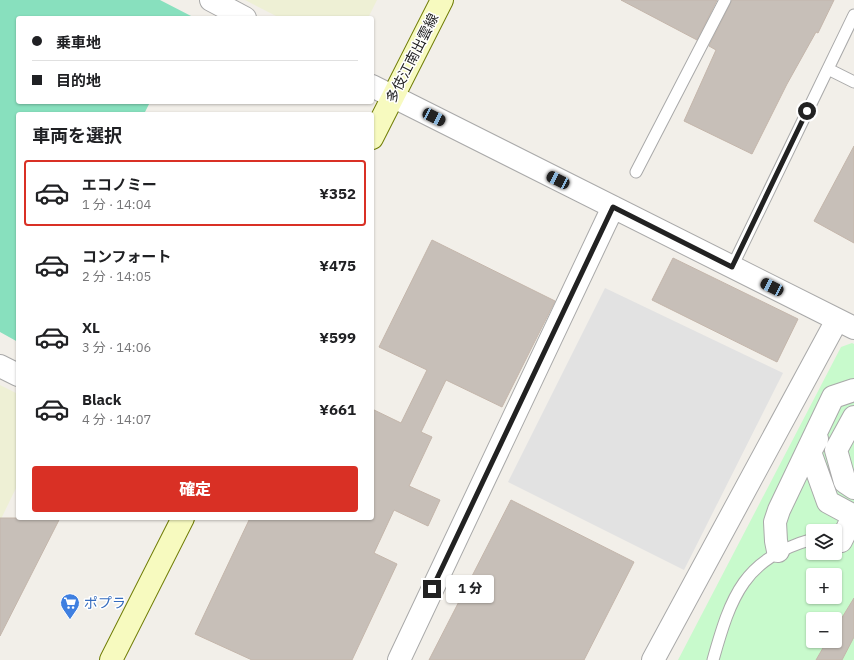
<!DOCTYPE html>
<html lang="ja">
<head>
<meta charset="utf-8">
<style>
	body { margin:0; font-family:"IBM Plex Sans","Noto Sans JP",sans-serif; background:#f6f6f6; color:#202124; height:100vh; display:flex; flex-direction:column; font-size:15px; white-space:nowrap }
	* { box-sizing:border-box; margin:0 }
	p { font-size:13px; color:#757577 }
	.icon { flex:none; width:22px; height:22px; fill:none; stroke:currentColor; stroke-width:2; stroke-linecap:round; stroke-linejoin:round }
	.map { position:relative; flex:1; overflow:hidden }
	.drawer { position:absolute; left:16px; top:112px; width:358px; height:408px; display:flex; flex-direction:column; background:#fff; border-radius:4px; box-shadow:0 1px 3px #0004 }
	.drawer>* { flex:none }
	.guide { position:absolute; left:16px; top:16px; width:358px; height:88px; border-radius:4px; box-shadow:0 1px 3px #0004; display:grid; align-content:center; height:88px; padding:0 16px; background:#fff }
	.controls { position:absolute; left:806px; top:524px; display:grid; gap:8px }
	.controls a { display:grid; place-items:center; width:36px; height:36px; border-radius:4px; background:#fff; box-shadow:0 1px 3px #0004; font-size:20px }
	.end { position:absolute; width:18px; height:18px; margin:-9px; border:5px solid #222; background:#fff; box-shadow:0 0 0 2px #fff }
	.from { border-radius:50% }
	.bubble { position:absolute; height:28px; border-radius:4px; background:#fff; box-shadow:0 1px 3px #0004; font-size:13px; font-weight:800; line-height:28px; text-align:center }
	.car { position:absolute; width:12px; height:24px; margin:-12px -6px; border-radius:5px; box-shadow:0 0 3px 1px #0007; background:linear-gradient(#222 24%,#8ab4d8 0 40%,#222 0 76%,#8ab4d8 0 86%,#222 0) }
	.guide b { display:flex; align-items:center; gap:14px; height:38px; font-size:15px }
	.guide b+b { border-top:1px solid #e0e0e0 }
	.guide i { width:10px; height:10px; background:#202124 }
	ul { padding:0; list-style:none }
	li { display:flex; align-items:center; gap:12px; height:66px; margin:0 8px 6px; padding:0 8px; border:2px solid transparent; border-radius:4px }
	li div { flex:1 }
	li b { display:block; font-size:15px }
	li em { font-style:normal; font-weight:800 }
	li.on { border-color:#d93025 }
	li>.icon { width:36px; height:36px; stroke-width:1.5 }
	h2 { padding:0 16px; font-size:18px; line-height:48px }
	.action { display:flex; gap:8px; margin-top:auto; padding:8px 16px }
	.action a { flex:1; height:46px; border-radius:4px; background:#d93025; color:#fff; font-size:16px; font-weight:800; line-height:46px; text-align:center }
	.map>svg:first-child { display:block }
	.farmland { fill:#eef0d5 }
	.park { fill:#c8facc; fill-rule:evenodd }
	.pitch { fill:#88e0be }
	.parking { fill:#e2e2e2 }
	.building { fill:#c7bfb8; stroke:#c4b6ab }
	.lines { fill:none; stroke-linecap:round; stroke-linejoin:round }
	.lane-casing { stroke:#a9a9a9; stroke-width:13 }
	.street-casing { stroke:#a9a9a9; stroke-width:24 }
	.secondary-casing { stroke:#707d05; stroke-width:24 }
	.lane { stroke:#fff; stroke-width:11 }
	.street { stroke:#fff; stroke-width:22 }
	.secondary { stroke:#f7fabf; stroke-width:22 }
	.route { stroke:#222; stroke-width:5 }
	.labels { text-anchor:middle; stroke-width:3; stroke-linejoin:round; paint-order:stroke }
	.street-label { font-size:14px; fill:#222; stroke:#fff }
	.shop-label { font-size:14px; fill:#366cbe; stroke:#fff; text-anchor:start }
</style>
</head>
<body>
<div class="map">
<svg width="854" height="660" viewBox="0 0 854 660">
	<rect width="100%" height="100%" fill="#f2efe9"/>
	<path class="farmland" d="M 245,0 L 377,0 L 368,18 L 280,18 Z
		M 0,385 L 18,394 L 18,484 L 0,521 Z"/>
	<path class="park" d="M 852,343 L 854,344 L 854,660 L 678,660 L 841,347 ZM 813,531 L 835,531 L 835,553 L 813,553 ZM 813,575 L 835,575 L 835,597 L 813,597 ZM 813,619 L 835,619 L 835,641 L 813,641 Z"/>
	<path class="pitch" d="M 0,0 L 160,0 L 193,17 L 18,18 L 18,102 L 150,102 L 144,114 L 18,114 L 18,342 L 0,332 Z"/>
	<path class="parking" d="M 605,288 L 783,373 L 684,570 L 508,482 Z"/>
	<path class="building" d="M 621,0 L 717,0 L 697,40 Z
		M 732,0 L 834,0 L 818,33 L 816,32 L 787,84 L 752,154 L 684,121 L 716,50 L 709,46 Z
		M 854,146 L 854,243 L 814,221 Z
		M 432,240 L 555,301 L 502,407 L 446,380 L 421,432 L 432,437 L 409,486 L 440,500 L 428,526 L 394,510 L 374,553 L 397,564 L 352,660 L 252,660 L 195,634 L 250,518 L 372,518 L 372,409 L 401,423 L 427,370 L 379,347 Z
		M 673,258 L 798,319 L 777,362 L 652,300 Z
		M 511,500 L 634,562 L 584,660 L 429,660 Z
		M 0,518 L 60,518 L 0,636 Z
		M 854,598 L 854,637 L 842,660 L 816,660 L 827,641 L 835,641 L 835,629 Z"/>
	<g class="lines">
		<defs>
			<path id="lane" d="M 828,69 L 854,82
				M 636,172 L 725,0
				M 732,267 L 854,15
				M 713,660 C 731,596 744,558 813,539"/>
			<path id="street" d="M 211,0 L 245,18
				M 372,86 L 854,328
				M 0,366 L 18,375
				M 854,417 L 836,450 L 845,482 L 854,488
				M 817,439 L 810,452 L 828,502 L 854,516
				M 841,541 L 854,515
				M 778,551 L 776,541 L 775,522 L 779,510 L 833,397 L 854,390
				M 399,660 L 613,207
				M 653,660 L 837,320"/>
			<path id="secondary" d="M 372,138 L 442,0
				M 111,660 L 183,518"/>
		</defs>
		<use href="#lane" class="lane-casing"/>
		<use href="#street" class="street-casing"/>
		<use href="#secondary" class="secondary-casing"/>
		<use href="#lane" class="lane"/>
		<use href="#street" class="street"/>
		<use href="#secondary" class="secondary"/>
	</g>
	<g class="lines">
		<path class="route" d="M 432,589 L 613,207 L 732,267 L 807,111"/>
	</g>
	<defs>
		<symbol id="supermarket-pin" viewBox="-11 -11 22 30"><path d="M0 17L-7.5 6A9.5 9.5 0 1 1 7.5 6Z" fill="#3f7fe0" stroke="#fff"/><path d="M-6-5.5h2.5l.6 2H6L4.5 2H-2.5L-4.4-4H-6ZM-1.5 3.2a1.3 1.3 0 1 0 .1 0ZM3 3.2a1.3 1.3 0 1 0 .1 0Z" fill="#fff"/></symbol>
	</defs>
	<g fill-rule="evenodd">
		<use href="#supermarket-pin" x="59" y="592" width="22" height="30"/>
	</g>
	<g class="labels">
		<g class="street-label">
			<text transform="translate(412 58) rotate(-63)" y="5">多伎江南出雲線</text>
		</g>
		<g class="shop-label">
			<text x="84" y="608">ポプラ</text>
		</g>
	</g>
</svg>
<div class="controls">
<a><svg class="icon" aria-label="layers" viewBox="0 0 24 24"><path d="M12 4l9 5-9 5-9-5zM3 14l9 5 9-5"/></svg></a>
<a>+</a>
<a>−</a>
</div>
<i class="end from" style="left:807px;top:111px"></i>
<i class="end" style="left:432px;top:589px"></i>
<div class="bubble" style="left:446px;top:575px;width:48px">1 分</div>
<i class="car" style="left:434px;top:117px;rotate:117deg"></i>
<i class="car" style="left:558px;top:180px;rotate:297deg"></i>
<i class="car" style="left:772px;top:287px;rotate:297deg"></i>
<div class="guide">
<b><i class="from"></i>乗車地</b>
<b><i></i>目的地</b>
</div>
<section class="drawer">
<h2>車両を選択</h2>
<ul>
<li class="on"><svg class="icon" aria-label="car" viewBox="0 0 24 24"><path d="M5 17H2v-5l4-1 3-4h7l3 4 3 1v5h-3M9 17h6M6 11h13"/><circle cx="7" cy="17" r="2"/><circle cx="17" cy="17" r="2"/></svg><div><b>エコノミー</b><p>1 分 · 14:04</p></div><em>¥352</em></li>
<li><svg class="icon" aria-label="car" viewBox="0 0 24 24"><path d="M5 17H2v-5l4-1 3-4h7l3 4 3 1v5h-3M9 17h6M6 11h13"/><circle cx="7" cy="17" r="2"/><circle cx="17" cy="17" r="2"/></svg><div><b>コンフォート</b><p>2 分 · 14:05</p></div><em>¥475</em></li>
<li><svg class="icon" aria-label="car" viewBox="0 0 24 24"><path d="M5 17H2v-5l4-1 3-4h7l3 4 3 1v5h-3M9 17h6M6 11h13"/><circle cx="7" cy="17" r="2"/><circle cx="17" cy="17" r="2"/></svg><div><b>XL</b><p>3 分 · 14:06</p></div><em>¥599</em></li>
<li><svg class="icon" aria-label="car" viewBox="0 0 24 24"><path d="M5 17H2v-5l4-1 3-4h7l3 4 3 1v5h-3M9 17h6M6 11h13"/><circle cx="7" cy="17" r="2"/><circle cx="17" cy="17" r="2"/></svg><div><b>Black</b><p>4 分 · 14:07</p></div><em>¥661</em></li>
</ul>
<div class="action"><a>確定</a></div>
</section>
</div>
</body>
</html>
